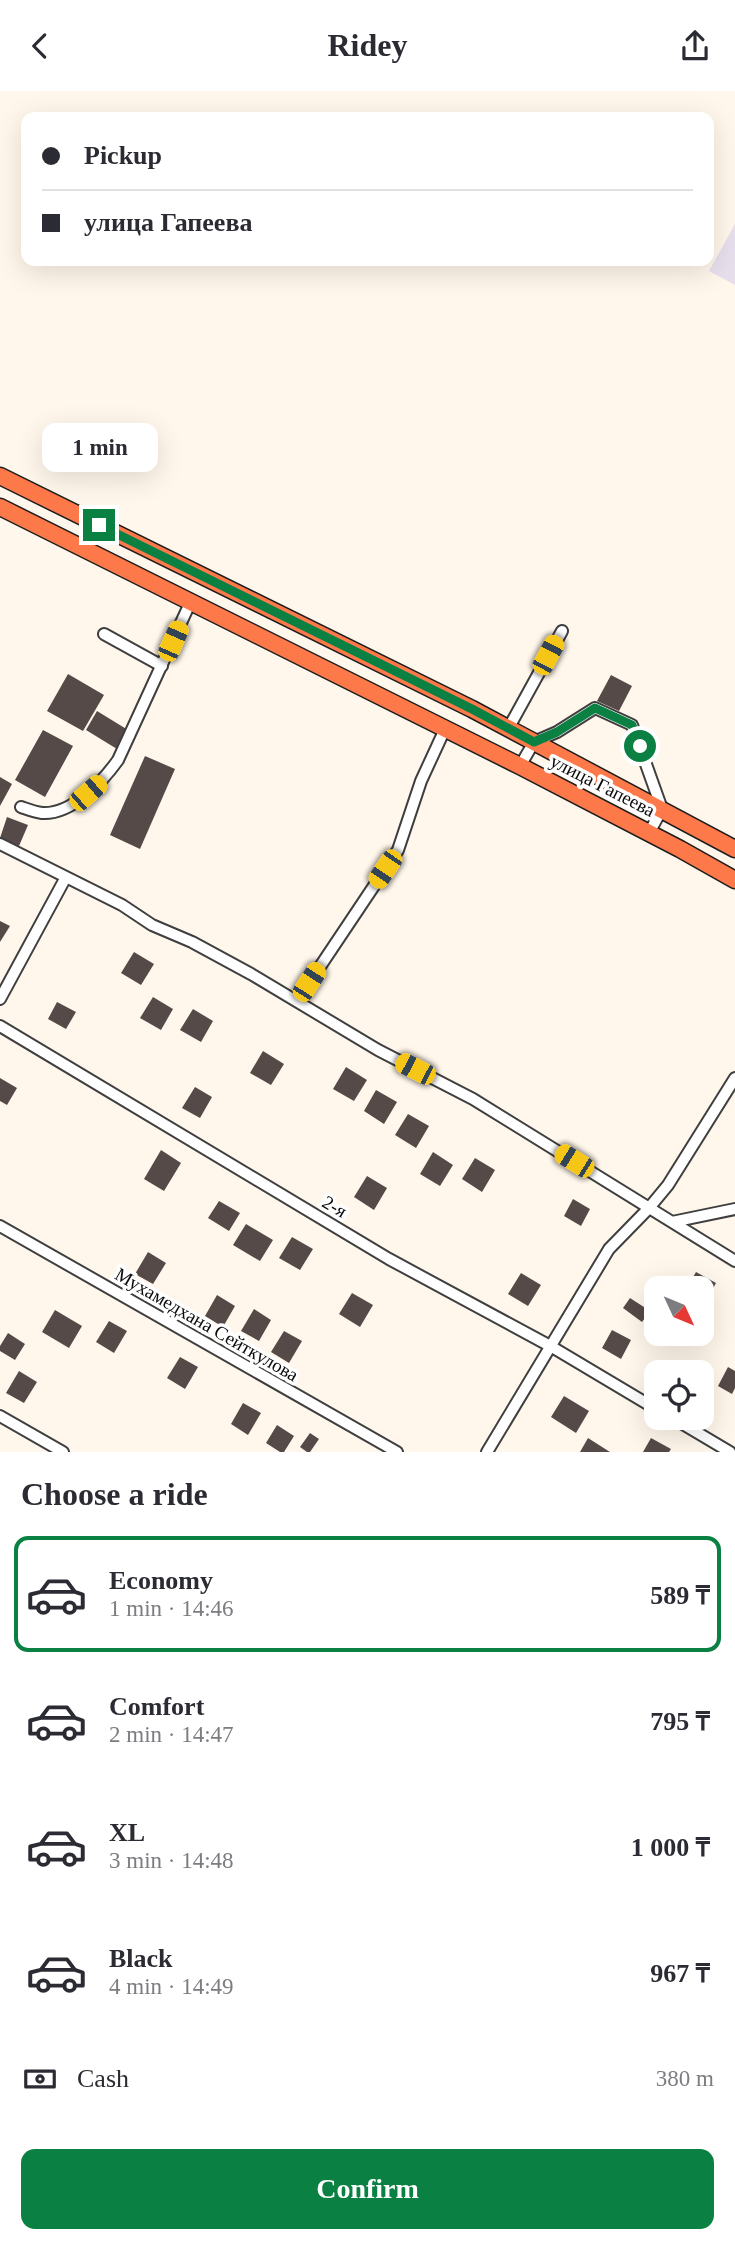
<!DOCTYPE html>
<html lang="en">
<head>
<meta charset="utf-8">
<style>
	body { margin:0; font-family:"Times New Roman",serif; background:#f2f2f3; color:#2b2b33; height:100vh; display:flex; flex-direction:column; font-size:26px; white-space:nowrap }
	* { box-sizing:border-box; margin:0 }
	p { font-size:23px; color:#7c7c81 }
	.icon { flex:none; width:38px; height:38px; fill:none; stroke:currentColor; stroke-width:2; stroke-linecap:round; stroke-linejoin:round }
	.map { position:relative; height:1361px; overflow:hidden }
	.sheet { display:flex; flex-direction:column; background:#fff; flex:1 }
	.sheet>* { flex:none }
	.guide { position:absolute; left:21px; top:21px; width:693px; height:154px; border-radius:14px; box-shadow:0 7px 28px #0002; display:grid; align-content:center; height:154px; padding:0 21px; background:#fff }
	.needle { width:46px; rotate:134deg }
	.buttons { position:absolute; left:644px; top:1185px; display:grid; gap:14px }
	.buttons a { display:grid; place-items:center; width:70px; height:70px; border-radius:14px; background:#fff; box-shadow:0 7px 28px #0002; font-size:35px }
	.end { position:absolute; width:32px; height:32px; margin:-16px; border:9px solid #0b8043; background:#fff; box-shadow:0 0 0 4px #fff }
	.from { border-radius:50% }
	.bubble { position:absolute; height:49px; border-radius:14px; background:#fff; box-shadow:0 7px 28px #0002; font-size:23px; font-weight:800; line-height:49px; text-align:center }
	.car { position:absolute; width:21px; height:42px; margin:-21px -10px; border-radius:9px; box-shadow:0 0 5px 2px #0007; background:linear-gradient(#f5c518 24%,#345 0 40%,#f5c518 0 76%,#345 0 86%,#f5c518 0) }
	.guide b { display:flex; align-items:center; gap:24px; height:66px; font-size:26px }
	.guide b+b { border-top:2px solid #e1e1e2 }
	.guide i { width:18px; height:18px; background:#2b2b33 }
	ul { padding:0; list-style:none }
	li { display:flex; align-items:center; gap:21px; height:116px; margin:0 14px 10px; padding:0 7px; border:4px solid transparent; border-radius:14px }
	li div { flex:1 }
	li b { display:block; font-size:26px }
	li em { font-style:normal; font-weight:800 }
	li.selected { border-color:#0b8043 }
	li>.icon { width:63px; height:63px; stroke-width:1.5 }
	h2 { padding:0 21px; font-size:32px; line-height:84px }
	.pay { display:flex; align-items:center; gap:18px; height:77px; padding:0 21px; font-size:26px }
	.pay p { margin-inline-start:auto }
	.cta { display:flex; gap:14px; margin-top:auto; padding:14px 21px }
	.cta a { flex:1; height:80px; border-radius:14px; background:#0b8043; color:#fff; font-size:28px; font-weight:800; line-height:80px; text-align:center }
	header { display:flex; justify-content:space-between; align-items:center; height:91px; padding:0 21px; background:#fff; font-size:32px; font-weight:800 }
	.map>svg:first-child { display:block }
	.industrial { fill:#e8dfec }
	.building { fill:#554a48 }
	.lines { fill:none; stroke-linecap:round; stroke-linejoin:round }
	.minor-casing { stroke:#3f3f3f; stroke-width:14 }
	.highway-casing { stroke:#1d1d1d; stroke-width:19 }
	.minor { stroke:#fff; stroke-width:10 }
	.highway { stroke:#fe794a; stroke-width:16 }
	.route { stroke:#0b8043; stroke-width:9 }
	.labels { text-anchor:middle; stroke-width:7; stroke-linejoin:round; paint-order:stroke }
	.street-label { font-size:19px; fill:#0c0c0c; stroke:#fff }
</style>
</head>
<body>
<header><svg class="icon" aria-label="back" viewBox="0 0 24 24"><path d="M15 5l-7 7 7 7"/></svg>Ridey<svg class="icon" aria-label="share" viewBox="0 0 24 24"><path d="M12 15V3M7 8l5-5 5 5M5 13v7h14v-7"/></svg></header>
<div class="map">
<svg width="735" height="1361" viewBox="0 0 735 1361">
	<rect width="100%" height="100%" fill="#fff7eb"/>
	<path class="industrial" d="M 735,133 L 735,194 L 709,180 Z"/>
	<path class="building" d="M 68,583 L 104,604 L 83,640 L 47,620 Z
		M 611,584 L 632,595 L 619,620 L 597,610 Z
		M 97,620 L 128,639 L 117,658 L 86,639 Z
		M 43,639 L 73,655 L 45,706 L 15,689 Z
		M 145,665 L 175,678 L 140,758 L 110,744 Z
		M 0,686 L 12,693 L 0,715 Z
		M 7,726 L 28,734 L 19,755 L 0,747 Z
		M 0,830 L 10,835 L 0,851 Z
		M 134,861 L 154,873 L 141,894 L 121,882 Z
		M 153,906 L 173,918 L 161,939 L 140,927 Z
		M 57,911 L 76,921 L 66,938 L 48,928 Z
		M 193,918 L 213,930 L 201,951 L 180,939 Z
		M 263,960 L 284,973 L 271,994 L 250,982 Z
		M 346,976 L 367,989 L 354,1010 L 333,998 Z
		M 0,987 L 17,997 L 7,1014 L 0,1010 Z
		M 195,996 L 212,1006 L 200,1027 L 182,1017 Z
		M 376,999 L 397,1011 L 384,1033 L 364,1020 Z
		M 408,1023 L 429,1035 L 416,1057 L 395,1044 Z
		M 161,1059 L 181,1072 L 164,1100 L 144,1088 Z
		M 433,1061 L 453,1074 L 440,1095 L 420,1083 Z
		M 475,1067 L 495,1079 L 482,1101 L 462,1088 Z
		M 367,1085 L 387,1097 L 374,1119 L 354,1106 Z
		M 573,1108 L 590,1118 L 581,1135 L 564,1125 Z
		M 219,1110 L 240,1122 L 229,1140 L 208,1127 Z
		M 246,1133 L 273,1149 L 260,1170 L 233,1154 Z
		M 292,1146 L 313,1158 L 300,1179 L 279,1167 Z
		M 148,1161 L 166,1172 L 153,1193 L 135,1183 Z
		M 696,1181 L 716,1192 L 705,1212 L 702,1210 L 702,1197 L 687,1197 Z
		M 521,1182 L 541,1194 L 528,1215 L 508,1203 Z
		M 352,1202 L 373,1214 L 360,1236 L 339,1223 Z
		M 217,1204 L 235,1215 L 223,1236 L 205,1225 Z
		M 630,1207 L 650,1220 L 642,1231 L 623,1217 Z
		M 254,1218 L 271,1229 L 259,1250 L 241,1240 Z
		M 55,1219 L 82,1235 L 69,1257 L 42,1241 Z
		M 109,1230 L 127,1240 L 114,1262 L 96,1251 Z
		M 612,1239 L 631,1249 L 621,1268 L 602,1257 Z
		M 284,1240 L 302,1250 L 289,1272 L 271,1261 Z
		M 8,1242 L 25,1253 L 15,1269 L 0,1260 L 0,1255 Z
		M 180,1266 L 198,1276 L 185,1298 L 167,1287 Z
		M 728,1276 L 735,1280 L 735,1297 L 732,1303 L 718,1295 Z
		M 19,1280 L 37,1291 L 24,1312 L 6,1302 Z
		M 564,1305 L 589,1320 L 576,1342 L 551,1326 Z
		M 243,1312 L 261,1322 L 248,1344 L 231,1333 Z
		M 277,1334 L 294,1345 L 284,1361 L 280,1361 L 266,1352 Z
		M 310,1342 L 319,1348 L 310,1361 L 307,1361 L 300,1356 Z
		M 588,1347 L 610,1361 L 580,1361 Z
		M 651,1347 L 671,1358 L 669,1361 L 643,1361 Z"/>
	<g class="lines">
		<defs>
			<path id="minor" d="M 104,543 L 162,575
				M 508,638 L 562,540
				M 520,675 L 534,651 L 557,641 L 595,617 L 632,634 L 662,718 L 649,742
				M 21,716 C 27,718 35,721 42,722 C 72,724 103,690 118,669 L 191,510
				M 0,753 L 122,814 L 152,834 L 192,851 L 251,883 L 378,959 L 473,1008 L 735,1170
				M 0,908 L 66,786
				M 297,910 L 398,759 L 421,690 L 445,638
				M 0,935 L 389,1168 L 552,1256 L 656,1318
				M 672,1131 L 735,1118
				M 0,1135 L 397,1361
				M 0,1325 L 63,1361
				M 671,1326 L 730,1361
				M 487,1361 L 609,1158 L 649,1117 L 668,1094 L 735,987"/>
			<path id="highway" d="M 0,385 L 472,618 L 735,758
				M 0,416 L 520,675 L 680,758 L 735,789"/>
		</defs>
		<use href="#minor" class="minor-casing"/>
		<use href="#highway" class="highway-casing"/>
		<use href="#minor" class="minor"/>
		<use href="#highway" class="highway"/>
	</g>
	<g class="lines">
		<path class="route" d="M 99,434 L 472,618 L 534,651 L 557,641 L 595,617 L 632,634 L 640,655"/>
	</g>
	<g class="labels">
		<g class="street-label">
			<text transform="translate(603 694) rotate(27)" y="7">улица Гапеева</text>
			<text transform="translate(335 1115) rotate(31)" y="7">2-я</text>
			<text transform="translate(207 1233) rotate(30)" y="7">Мухамедхана Сейткулова</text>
		</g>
	</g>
</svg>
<div class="buttons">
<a><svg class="needle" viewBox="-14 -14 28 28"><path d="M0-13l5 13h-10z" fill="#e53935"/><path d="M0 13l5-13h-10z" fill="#7c7c81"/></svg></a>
<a><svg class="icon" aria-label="locate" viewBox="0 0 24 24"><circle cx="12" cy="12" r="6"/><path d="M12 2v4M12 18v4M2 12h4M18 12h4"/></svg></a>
</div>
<i class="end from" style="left:640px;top:655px"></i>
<i class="end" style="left:99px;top:434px"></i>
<div class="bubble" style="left:42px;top:332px;width:116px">1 min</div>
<i class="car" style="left:173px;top:550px;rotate:24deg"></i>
<i class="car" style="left:548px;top:564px;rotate:28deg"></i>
<i class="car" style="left:88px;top:702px;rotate:49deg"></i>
<i class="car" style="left:385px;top:778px;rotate:214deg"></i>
<i class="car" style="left:309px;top:891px;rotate:33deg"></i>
<i class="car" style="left:415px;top:978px;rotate:297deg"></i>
<i class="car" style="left:574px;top:1070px;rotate:302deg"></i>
<div class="guide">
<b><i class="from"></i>Pickup</b>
<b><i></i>улица Гапеева</b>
</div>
</div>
<section class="sheet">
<h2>Choose a ride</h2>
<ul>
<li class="selected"><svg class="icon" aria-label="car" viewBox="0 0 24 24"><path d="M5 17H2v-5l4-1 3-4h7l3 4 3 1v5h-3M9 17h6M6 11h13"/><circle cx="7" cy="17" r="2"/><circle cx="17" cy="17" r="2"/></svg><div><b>Economy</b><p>1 min · 14:46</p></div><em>589 ₸</em></li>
<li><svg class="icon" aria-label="car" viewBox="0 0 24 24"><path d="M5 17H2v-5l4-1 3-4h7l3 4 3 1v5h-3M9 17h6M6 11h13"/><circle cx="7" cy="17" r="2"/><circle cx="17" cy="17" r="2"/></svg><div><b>Comfort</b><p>2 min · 14:47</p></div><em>795 ₸</em></li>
<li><svg class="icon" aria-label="car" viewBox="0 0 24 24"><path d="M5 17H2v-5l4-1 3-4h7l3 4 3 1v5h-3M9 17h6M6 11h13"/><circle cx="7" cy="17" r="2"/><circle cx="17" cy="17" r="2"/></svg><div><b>XL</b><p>3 min · 14:48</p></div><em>1 000 ₸</em></li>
<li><svg class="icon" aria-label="car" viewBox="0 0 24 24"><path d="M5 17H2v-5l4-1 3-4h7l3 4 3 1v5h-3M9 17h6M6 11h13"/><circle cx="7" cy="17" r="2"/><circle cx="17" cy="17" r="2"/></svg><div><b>Black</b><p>4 min · 14:49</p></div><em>967 ₸</em></li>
</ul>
<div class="pay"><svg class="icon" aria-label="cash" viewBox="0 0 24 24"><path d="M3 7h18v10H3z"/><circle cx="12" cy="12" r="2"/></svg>Cash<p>380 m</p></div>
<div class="cta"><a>Confirm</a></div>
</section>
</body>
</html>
